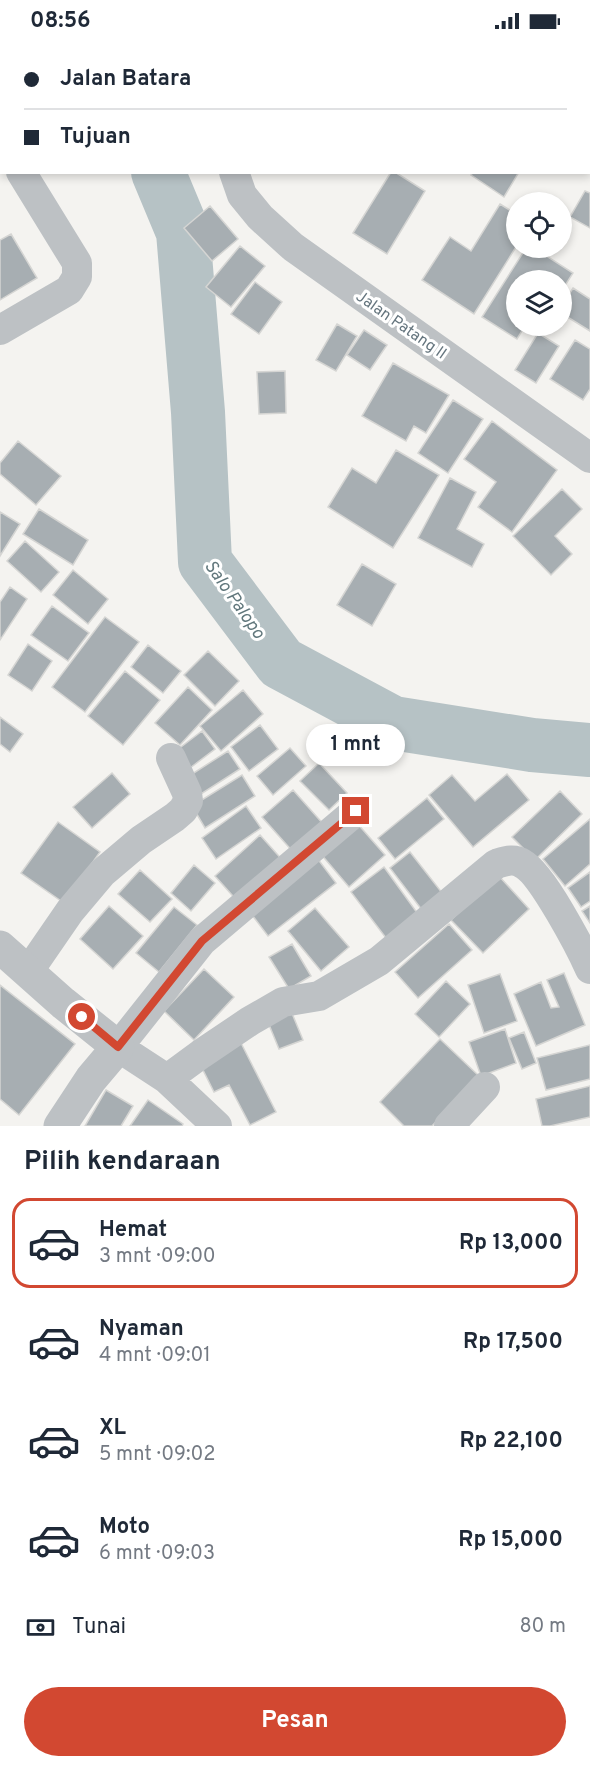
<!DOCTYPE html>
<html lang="id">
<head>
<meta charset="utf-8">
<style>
	body { margin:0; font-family:Overpass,sans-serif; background:#f6f6f7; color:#1f2937; height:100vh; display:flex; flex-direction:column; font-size:22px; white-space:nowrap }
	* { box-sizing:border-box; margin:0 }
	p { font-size:20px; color:#747a83 }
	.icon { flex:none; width:33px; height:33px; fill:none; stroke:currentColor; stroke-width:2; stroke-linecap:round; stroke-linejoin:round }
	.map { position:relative; height:1084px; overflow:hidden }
	.sheet { display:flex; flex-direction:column; background:#fff; flex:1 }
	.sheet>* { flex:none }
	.banner { position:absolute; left:0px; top:0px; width:591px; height:132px; box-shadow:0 3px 9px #0003; display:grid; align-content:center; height:132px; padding:0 24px; background:#fff }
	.fabs { position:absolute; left:506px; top:150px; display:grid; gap:12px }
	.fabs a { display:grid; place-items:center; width:66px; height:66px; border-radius:50%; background:#fff; box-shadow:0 3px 9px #0003; font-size:30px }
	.end { position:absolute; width:27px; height:27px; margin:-14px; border:8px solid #d24831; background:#fff; box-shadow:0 0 0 3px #fff }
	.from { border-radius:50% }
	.bubble { position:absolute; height:42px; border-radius:21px; background:#fff; box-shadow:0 3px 9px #0003; font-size:20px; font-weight:700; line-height:42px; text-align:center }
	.banner b { display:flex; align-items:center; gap:21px; height:57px; font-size:22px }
	.banner b+b { border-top:2px solid #e0e1e3 }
	.banner i { width:15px; height:15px; background:#1f2937 }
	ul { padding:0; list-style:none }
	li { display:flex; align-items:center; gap:18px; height:90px; margin:0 12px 9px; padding:0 12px; border:3px solid transparent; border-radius:18px }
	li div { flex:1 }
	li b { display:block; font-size:22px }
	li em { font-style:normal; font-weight:700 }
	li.on { border-color:#d24831 }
	li>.icon { width:54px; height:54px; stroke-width:1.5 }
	h2 { padding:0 24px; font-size:27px; line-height:72px }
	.pay { display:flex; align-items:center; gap:15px; height:66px; padding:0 24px; font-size:22px }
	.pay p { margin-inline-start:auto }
	.cta { display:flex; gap:12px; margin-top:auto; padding:12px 24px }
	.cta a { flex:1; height:69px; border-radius:36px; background:#d24831; color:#fff; font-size:24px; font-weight:700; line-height:69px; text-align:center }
	.status { display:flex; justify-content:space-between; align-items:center; height:42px; padding:0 30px; background:#fff; direction:ltr }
	.status svg { height:16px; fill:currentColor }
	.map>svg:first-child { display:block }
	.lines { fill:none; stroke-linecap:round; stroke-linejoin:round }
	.river { stroke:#b6c2c5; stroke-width:54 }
	.building { fill:#a7aeb2; stroke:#d5d5d3; stroke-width:1.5 }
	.minor { stroke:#bdc1c4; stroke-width:30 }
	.tertiary { stroke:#bdc1c4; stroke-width:33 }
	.route { stroke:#d24831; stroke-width:8 }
	.labels { text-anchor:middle; stroke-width:6; stroke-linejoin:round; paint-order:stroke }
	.street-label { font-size:16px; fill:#65757e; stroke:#fff }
	.water-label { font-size:18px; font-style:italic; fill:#61777c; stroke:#fff }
</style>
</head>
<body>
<div class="status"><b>08:56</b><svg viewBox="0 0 49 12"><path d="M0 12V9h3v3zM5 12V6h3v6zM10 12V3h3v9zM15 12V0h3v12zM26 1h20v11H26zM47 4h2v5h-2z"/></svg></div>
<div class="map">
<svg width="590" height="1084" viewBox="0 0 590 1084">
	<rect width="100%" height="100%" fill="#f4f3f0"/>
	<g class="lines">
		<path class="river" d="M 68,0 L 70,2
			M 158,130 L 183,190 L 198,370 L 205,520 L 281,621 L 393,681 L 532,703 L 590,708"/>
	</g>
	<path class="building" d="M 139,0 L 184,0 L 182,2 L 141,2 Z
		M 339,0 L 427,0 L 426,2 L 338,2 Z
		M 391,130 L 395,130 L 425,149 L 387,212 L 353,191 Z
		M 473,130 L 519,130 L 504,155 L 471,133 Z
		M 585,149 L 590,151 L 590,186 L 570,175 Z
		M 500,162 L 516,172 L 516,205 L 474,272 L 422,238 L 450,195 L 471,209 Z
		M 210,164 L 238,197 L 212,219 L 184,186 Z
		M 11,192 L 37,236 L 0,258 L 0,198 Z
		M 240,204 L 265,224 L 231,265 L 206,245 Z
		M 526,206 L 534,206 L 573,231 L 561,250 L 561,238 L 516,238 L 516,284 L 525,284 L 517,297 L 482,275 Z
		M 255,240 L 282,260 L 259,292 L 231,272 Z
		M 573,246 L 590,257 L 590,289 L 561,271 L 561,265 Z
		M 337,282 L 357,294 L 336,329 L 316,318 Z
		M 364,288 L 387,303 L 370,328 L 347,313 Z
		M 538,291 L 559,304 L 536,341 L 515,328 Z
		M 575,298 L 590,307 L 590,347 L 583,358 L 550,337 Z
		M 393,321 L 449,353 L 426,391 L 414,384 L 406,399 L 362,374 Z
		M 285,329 L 286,371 L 259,372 L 257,330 Z
		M 453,358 L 483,377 L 448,431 L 418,411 Z
		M 492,379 L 557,428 L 512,490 L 478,465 L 496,440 L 464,417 Z
		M 18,399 L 61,434 L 36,463 L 0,432 L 0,421 Z
		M 396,408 L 439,433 L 393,506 L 328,465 L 352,426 L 376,441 Z
		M 450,436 L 476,450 L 457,487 L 484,502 L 472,525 L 418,496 Z
		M 562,447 L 582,467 L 555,494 L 572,512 L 551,533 L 513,494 Z
		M 39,467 L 88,498 L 73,523 L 23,492 Z
		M 0,470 L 20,482 L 0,514 Z
		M 25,499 L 59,530 L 41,550 L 7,519 Z
		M 362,522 L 396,542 L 372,584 L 337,563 Z
		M 73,528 L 108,557 L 88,582 L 53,553 Z
		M 10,545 L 27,557 L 0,598 L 0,560 Z
		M 52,564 L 89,591 L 68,619 L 31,593 Z
		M 105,575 L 139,600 L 85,670 L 52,645 Z
		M 28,602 L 52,619 L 32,649 L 8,633 Z
		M 148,603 L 181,629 L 163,651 L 131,625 Z
		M 208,609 L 239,639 L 215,664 L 184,633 Z
		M 125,629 L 160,658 L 123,703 L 88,674 Z
		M 188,645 L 212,668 L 180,703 L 155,681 Z
		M 243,648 L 263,672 L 221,709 L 200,684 Z
		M 0,675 L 23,692 L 10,710 L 0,702 Z
		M 260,683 L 278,707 L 249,729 L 231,705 Z
		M 202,689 L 215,707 L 190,726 L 177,708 Z
		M 290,706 L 306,724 L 273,753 L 257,734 Z
		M 228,709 L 240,727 L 201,752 L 189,734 Z
		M 319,721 L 347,751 L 329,768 L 300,739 Z
		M 112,731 L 130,752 L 92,786 L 73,765 Z
		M 507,732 L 529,758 L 473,805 L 429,753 L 452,733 L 475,759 Z
		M 242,733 L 255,754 L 205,786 L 192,764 Z
		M 293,748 L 325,784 L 294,811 L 262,775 Z
		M 560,749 L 582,772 L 535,818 L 512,795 Z
		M 427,756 L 444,777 L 395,817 L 378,796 Z
		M 246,764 L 261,786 L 216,817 L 202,796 Z
		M 590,777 L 590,822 L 565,844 L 543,817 Z
		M 58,780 L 100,810 L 64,861 L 21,831 Z
		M 356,780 L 385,813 L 349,845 L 320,811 Z
		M 260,793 L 285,821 L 240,862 L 215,834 Z
		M 410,810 L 443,852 L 422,868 L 390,826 Z
		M 317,816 L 336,841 L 268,894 L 249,869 Z
		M 194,823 L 215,841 L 191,869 L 171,851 Z
		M 384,825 L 418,872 L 386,896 L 351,850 Z
		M 140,828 L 172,857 L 150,880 L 118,852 Z
		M 590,830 L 590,859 L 581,865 L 568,846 Z
		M 498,833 L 529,867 L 483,911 L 451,878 Z
		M 109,864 L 143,894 L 113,927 L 80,897 Z
		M 590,864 L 590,881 L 582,869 Z
		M 174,865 L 197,883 L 159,930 L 136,911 Z
		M 315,866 L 349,905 L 321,929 L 288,889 Z
		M 449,882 L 472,908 L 418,956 L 395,930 Z
		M 292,902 L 311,934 L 289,947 L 269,915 Z
		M 204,927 L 234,955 L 194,998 L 164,969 Z
		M 564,931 L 585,983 L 536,1004 L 514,952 L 541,940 L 551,966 L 559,965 L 547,938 Z
		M 500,932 L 517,979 L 484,991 L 468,943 Z
		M 446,939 L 470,962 L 439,995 L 415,972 Z
		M 0,943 L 75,1002 L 19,1073 L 0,1057 Z
		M 289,964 L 303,998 L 279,1007 L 265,973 Z
		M 505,987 L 516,1021 L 481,1034 L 469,1000 Z
		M 524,990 L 536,1021 L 522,1027 L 509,996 Z
		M 239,997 L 276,1070 L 250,1083 L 229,1043 L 214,1050 L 198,1018 Z
		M 440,997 L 479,1034 L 432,1084 L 404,1084 L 380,1060 Z
		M 590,1003 L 590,1037 L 546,1048 L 537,1016 Z
		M 590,1044 L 590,1075 L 550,1084 L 542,1084 L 536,1057 Z
		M 106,1048 L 133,1064 L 121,1084 L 85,1084 Z
		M 148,1058 L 183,1082 L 182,1084 L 130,1084 Z"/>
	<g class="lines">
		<path class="minor" d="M 563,0 L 565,2
			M 296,2 L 296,0
			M 0,97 L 2,99
			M 234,130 L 242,153 L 260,175 L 293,205 L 590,416
			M 0,288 L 69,248 L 77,235 L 77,221 L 21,130
			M 28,930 L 70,869 L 102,831 L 141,798 L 175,775 L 183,768 L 188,759 L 187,751 L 171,716
			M 167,1037 L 201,1012 L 250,979 L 283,960 L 319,954 L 379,919 L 496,822 C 506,819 514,816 523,822 C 542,832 580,905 590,927
			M 217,1084 L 167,1037 L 118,1005 L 202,899 L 356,769
			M 449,1084 L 485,1045"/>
		<path class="tertiary" d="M 0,905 L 63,961 L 118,1005 L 91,1037 L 60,1084"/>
	</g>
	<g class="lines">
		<path class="route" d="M 82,975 L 118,1005 L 202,899 L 356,769"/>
	</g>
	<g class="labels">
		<g class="street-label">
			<text transform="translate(402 282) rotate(35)" y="6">Jalan Patang II</text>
		</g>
		<g class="water-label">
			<text transform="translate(235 557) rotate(55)" y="6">Salo Palopo</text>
		</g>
	</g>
</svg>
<div class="fabs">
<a><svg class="icon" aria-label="locate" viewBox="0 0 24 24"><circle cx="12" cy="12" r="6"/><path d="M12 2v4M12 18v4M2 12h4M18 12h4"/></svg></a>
<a><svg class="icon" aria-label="layers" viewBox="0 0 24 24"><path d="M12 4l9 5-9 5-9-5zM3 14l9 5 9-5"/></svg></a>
</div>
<i class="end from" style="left:82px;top:975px"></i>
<i class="end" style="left:356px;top:769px"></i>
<div class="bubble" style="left:306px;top:682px;width:99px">1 mnt</div>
<div class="banner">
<b><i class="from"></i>Jalan Batara</b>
<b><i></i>Tujuan</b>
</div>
</div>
<section class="sheet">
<h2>Pilih kendaraan</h2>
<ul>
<li class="on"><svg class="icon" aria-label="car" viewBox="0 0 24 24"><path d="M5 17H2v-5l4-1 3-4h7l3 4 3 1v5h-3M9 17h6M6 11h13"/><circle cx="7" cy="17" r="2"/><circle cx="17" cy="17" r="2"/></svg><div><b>Hemat</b><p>3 mnt · 09:00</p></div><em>Rp 13,000</em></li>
<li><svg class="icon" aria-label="car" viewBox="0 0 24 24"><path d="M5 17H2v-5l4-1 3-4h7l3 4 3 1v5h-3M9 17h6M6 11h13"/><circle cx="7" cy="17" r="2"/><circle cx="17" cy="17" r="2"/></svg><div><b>Nyaman</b><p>4 mnt · 09:01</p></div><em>Rp 17,500</em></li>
<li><svg class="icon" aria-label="car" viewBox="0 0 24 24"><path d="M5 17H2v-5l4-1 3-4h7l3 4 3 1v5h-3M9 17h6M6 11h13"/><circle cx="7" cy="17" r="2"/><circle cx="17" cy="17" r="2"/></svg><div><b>XL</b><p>5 mnt · 09:02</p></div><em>Rp 22,100</em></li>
<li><svg class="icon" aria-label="car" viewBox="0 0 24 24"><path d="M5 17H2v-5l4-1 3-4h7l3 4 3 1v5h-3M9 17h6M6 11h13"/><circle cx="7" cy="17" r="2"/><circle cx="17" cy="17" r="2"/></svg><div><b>Moto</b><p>6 mnt · 09:03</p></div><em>Rp 15,000</em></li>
</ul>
<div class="pay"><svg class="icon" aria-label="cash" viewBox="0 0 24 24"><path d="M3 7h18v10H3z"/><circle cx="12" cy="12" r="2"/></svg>Tunai<p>80 m</p></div>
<div class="cta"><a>Pesan</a></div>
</section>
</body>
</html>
